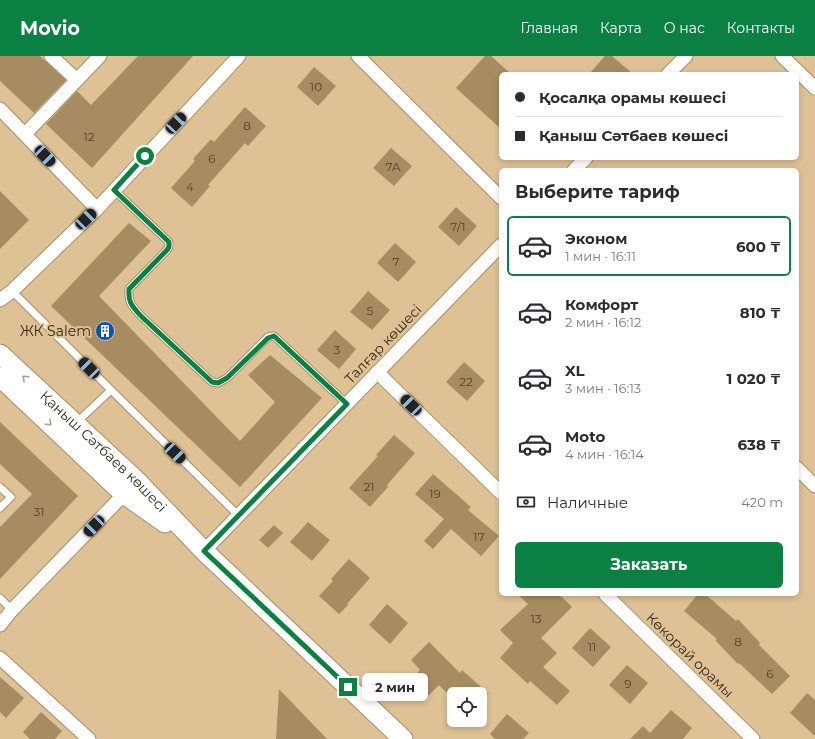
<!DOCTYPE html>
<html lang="ru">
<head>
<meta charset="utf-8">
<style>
	body { margin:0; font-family:Montserrat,sans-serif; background:#f2f2f3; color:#2b2b33; height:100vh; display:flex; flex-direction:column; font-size:15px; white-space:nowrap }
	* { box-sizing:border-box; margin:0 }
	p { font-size:13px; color:#7c7c81 }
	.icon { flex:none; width:22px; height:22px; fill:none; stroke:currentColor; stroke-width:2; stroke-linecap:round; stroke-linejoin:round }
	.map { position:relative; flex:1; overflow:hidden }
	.side { position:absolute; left:499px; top:112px; width:300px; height:428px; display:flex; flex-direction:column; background:#fff; border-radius:6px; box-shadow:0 2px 6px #0003 }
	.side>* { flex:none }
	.hud { position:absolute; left:499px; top:16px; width:300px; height:88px; border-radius:6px; box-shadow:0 2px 6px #0003; display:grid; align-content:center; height:88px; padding:0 16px; background:#fff }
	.fabs { position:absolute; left:447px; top:631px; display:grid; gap:8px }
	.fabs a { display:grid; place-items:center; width:40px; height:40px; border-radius:6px; background:#fff; box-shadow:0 2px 6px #0003; font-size:20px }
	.end { position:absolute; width:18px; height:18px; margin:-9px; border:5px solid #0b8043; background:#fff; box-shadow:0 0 0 2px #fff }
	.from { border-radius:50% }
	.bubble { position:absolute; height:28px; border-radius:6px; background:#fff; box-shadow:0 2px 6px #0003; font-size:13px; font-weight:700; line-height:28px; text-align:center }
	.car { position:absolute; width:12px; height:24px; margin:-12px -6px; border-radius:5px; box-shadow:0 0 3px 1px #0007; background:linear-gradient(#222 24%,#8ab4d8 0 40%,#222 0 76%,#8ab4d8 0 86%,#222 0) }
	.hud b { display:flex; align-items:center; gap:14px; height:38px; font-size:15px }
	.hud b+b { border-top:1px solid #e1e1e2 }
	.hud i { width:10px; height:10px; background:#2b2b33 }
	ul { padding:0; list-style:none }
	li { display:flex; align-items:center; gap:12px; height:60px; margin:0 8px 6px; padding:0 8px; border:2px solid transparent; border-radius:6px }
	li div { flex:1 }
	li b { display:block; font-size:15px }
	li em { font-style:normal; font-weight:700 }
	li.on { border-color:#0b8043 }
	li>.icon { width:36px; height:36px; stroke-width:1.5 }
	h2 { padding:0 16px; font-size:18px; line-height:48px }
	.pay { display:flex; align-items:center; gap:10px; height:44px; padding:0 16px; font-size:15px }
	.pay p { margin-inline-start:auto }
	.primary-button { display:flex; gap:8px; margin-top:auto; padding:8px 16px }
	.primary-button a { flex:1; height:46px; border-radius:6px; background:#0b8043; color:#fff; font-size:16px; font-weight:700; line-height:46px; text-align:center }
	header { display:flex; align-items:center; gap:24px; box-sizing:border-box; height:56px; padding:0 20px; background:#0b8043; color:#fff }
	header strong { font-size:19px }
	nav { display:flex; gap:22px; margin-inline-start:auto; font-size:14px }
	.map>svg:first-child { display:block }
	.building { fill:#a78c61 }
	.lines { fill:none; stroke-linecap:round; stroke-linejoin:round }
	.lane-casing { stroke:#a98e63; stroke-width:9 }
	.street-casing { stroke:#a98e63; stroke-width:15 }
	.secondary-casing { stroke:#a98e63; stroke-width:21 }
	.lane { stroke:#fff; stroke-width:7 }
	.street { stroke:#fff; stroke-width:13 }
	.secondary { stroke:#fff; stroke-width:19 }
	.oneway { stroke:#a49f97 }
	.route { stroke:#0b8043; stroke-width:5 }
	.labels { text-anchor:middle; stroke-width:4; stroke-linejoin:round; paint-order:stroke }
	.number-label { font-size:12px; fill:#51422a }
	.poi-label { font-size:14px; fill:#342917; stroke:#dec195; text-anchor:end }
	.street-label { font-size:14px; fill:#342917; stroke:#dec195 }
</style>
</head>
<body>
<header>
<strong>Movio</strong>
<nav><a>Главная</a><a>Карта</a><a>О нас</a><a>Контакты</a></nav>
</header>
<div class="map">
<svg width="815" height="683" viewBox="0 0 815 683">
	<rect width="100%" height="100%" fill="#dec195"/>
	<path class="building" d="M 0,0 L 40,0 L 66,24 L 34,57 L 0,25 Z
		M 138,0 L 193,0 L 92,112 L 46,68 L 77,35 L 91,49 Z
		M 485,0 L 491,0 L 511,18 L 501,18 L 501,73 L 456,32 Z
		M 605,0 L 612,0 L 633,18 L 589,18 Z
		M 314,11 L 336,30 L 318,50 L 297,31 Z
		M 245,51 L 266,70 L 248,90 L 245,87 L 208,129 L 210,130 L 192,151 L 171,132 L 195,105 L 193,103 L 211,83 L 214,86 Z
		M 391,92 L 412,110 L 394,130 L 373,112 Z
		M 0,135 L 29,164 L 0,193 Z
		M 456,151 L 477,170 L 459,190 L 438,171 Z
		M 129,167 L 151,185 L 99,240 L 240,385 L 275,346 L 248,319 L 270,299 L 322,342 L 240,431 L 51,250 Z
		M 395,187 L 416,206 L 398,226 L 377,207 Z
		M 368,235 L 390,254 L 372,274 L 350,256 Z
		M 335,274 L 356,293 L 339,313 L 317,294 Z
		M 464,306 L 485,325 L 467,345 L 446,326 Z
		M 0,366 L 78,440 L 0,523 L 0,471 L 32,438 L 0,408 Z
		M 394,379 L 415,397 L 387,429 L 388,431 L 370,451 L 349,432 L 378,400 L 376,399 Z
		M 433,418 L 471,451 L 468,454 L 499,480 L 481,500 L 451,473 L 433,493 L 424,485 L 444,463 L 415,438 Z
		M 308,466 L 330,484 L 312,505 L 290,486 Z
		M 274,469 L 283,477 L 268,492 L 259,484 Z
		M 349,503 L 370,522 L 347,548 L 348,549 L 339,558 L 319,540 L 333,525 L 331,523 Z
		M 517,538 L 559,538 L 572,551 L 541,582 L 557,597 L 543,611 L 570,635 L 557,649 L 530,625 L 528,628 L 500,602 L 513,587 L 500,574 L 528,548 Z
		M 698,538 L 705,538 L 736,565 L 738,563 L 760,587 L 759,589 L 790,620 L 772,638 L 739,607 L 738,608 L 715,584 L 717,583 L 684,555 Z
		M 387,548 L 408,567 L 390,588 L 369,569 Z
		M 590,572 L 611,591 L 593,611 L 572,592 Z
		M 429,586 L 460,617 L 462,614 L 489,638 L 448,638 L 439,629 L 427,641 L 410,624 L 420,614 L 411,604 Z
		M 627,609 L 648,627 L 630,648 L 609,629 Z
		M 0,621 L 24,642 L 6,662 L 0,656 Z
		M 279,633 L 327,683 L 276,683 Z
		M 807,637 L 815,644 L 815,680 L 790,657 Z
		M 671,654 L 692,672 L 683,683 L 630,683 L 643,670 L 650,677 Z
		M 41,656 L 62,675 L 55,683 L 30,683 L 23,676 Z
		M 507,658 L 529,677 L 523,683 L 495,683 L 490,678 Z"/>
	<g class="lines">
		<defs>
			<path id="lane" d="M 114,134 L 169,186 L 169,191 L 167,194 L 129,233 C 128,247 132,250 141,260 L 212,326 L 218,327 L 227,322 L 268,281 L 274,280 L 347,348
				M 12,235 L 111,334 L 239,460
				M 75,368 L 111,334
				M 0,431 L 11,441 L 0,452
				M 0,542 L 12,554"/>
			<path id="street" d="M 51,0 L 77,24
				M 358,0 L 501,142
				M 782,0 L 815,32
				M 668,18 L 686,0
				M 0,53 L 97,153
				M 25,78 L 100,0
				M 574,114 L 586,102
				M 0,244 L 12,235 L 97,153 L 239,0
				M 377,316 L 501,437
				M 797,412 L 815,430
				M 204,495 L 501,189
				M 605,538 L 753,683
				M 0,569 L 12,554 L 130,432
				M 0,602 L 89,683"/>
			<g id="secondary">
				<path id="s1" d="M 0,298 L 137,425 L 204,495 L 403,683"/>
				<path d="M 0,321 L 124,438 L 165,467"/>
			</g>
		</defs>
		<use href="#lane" class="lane-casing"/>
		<use href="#street" class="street-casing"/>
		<use href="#secondary" class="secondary-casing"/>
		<use href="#lane" class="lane"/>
		<use href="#street" class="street"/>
		<use href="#secondary" class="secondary"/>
	</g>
	<defs><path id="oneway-chevron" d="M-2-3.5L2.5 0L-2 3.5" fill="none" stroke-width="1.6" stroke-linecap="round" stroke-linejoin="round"/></defs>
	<g class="oneway">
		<use href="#oneway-chevron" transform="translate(25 322) rotate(-137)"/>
		<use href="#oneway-chevron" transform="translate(49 367) rotate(43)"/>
	</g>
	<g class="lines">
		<path class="route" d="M 145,100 L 114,134 L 169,186 L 169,191 L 167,194 L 129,233 C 128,247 132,250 141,260 L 212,326 L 218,327 L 227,322 L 268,282 L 274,280 L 347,348 L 204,495 L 348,631"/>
	</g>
	<defs>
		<symbol id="building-disc" viewBox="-11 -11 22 22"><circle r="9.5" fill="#0252bc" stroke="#dec195"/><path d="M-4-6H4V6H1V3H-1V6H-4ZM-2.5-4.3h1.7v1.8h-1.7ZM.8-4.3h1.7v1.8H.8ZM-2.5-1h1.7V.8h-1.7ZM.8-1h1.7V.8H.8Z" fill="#fff"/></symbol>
	</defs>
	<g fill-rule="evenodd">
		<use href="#building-disc" x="94" y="264" width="22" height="22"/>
	</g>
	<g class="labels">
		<g class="number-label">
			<text x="316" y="35">10</text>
			<text x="247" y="74">8</text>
			<text x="89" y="85">12</text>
			<text x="212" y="107">6</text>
			<text x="393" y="115">7А</text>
			<text x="190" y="135">4</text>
			<text x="458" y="175">7/1</text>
			<text x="396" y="210">7</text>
			<text x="370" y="259">5</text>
			<text x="337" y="298">3</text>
			<text x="466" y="330">22</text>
			<text x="369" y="435">21</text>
			<text x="435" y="442">19</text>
			<text x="39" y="460">31</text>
			<text x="479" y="485">17</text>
			<text x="536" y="567">13</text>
			<text x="738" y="590">8</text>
			<text x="592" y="595">11</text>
			<text x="770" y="622">6</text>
			<text x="628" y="632">9</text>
		</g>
		<g class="poi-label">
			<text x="91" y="280">ЖК Salem</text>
		</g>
		<g class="street-label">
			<text transform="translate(383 288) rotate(-46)" y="5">Талғар көшесі</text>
			<text dy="5" stroke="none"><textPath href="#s1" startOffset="142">Қаныш Сәтбаев көшесі</textPath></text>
			<text transform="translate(690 599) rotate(44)" y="5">Көкорай орамы</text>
		</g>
	</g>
</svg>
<div class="fabs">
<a><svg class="icon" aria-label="locate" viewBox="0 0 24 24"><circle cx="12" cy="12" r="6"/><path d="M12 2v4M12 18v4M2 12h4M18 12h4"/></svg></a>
</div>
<i class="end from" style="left:145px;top:100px"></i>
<i class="end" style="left:348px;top:631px"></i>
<div class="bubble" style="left:362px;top:617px;width:66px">2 мин</div>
<i class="car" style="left:176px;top:67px;rotate:43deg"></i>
<i class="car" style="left:45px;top:100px;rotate:136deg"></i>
<i class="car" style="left:86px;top:163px;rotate:46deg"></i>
<i class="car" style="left:89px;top:312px;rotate:315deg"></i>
<i class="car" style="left:411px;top:349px;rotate:314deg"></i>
<i class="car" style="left:175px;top:397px;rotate:134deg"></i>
<i class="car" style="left:94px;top:470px;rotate:224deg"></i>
<div class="hud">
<b><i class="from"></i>Қосалқа орамы көшесі</b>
<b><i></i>Қаныш Сәтбаев көшесі</b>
</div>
<section class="side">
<h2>Выберите тариф</h2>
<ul>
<li class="on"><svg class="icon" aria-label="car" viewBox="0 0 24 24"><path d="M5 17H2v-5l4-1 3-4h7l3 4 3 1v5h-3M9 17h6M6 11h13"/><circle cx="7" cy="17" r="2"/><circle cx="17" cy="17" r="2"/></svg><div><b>Эконом</b><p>1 мин · 16:11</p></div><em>600 ₸</em></li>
<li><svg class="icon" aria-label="car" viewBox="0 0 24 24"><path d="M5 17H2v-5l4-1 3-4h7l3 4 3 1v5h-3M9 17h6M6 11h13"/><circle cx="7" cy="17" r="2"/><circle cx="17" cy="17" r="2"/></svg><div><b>Комфорт</b><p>2 мин · 16:12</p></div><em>810 ₸</em></li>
<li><svg class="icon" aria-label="car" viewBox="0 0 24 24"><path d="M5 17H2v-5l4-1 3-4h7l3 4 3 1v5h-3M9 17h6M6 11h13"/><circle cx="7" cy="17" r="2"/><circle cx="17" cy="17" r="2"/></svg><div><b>XL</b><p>3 мин · 16:13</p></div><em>1 020 ₸</em></li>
<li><svg class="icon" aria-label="car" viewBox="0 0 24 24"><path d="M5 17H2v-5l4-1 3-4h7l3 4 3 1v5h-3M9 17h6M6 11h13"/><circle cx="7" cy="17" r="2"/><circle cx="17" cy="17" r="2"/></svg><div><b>Moto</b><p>4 мин · 16:14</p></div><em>638 ₸</em></li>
</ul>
<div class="pay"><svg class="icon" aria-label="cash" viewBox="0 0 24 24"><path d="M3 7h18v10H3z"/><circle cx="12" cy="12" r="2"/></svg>Наличные<p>420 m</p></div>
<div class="primary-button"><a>Заказать</a></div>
</section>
</div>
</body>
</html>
